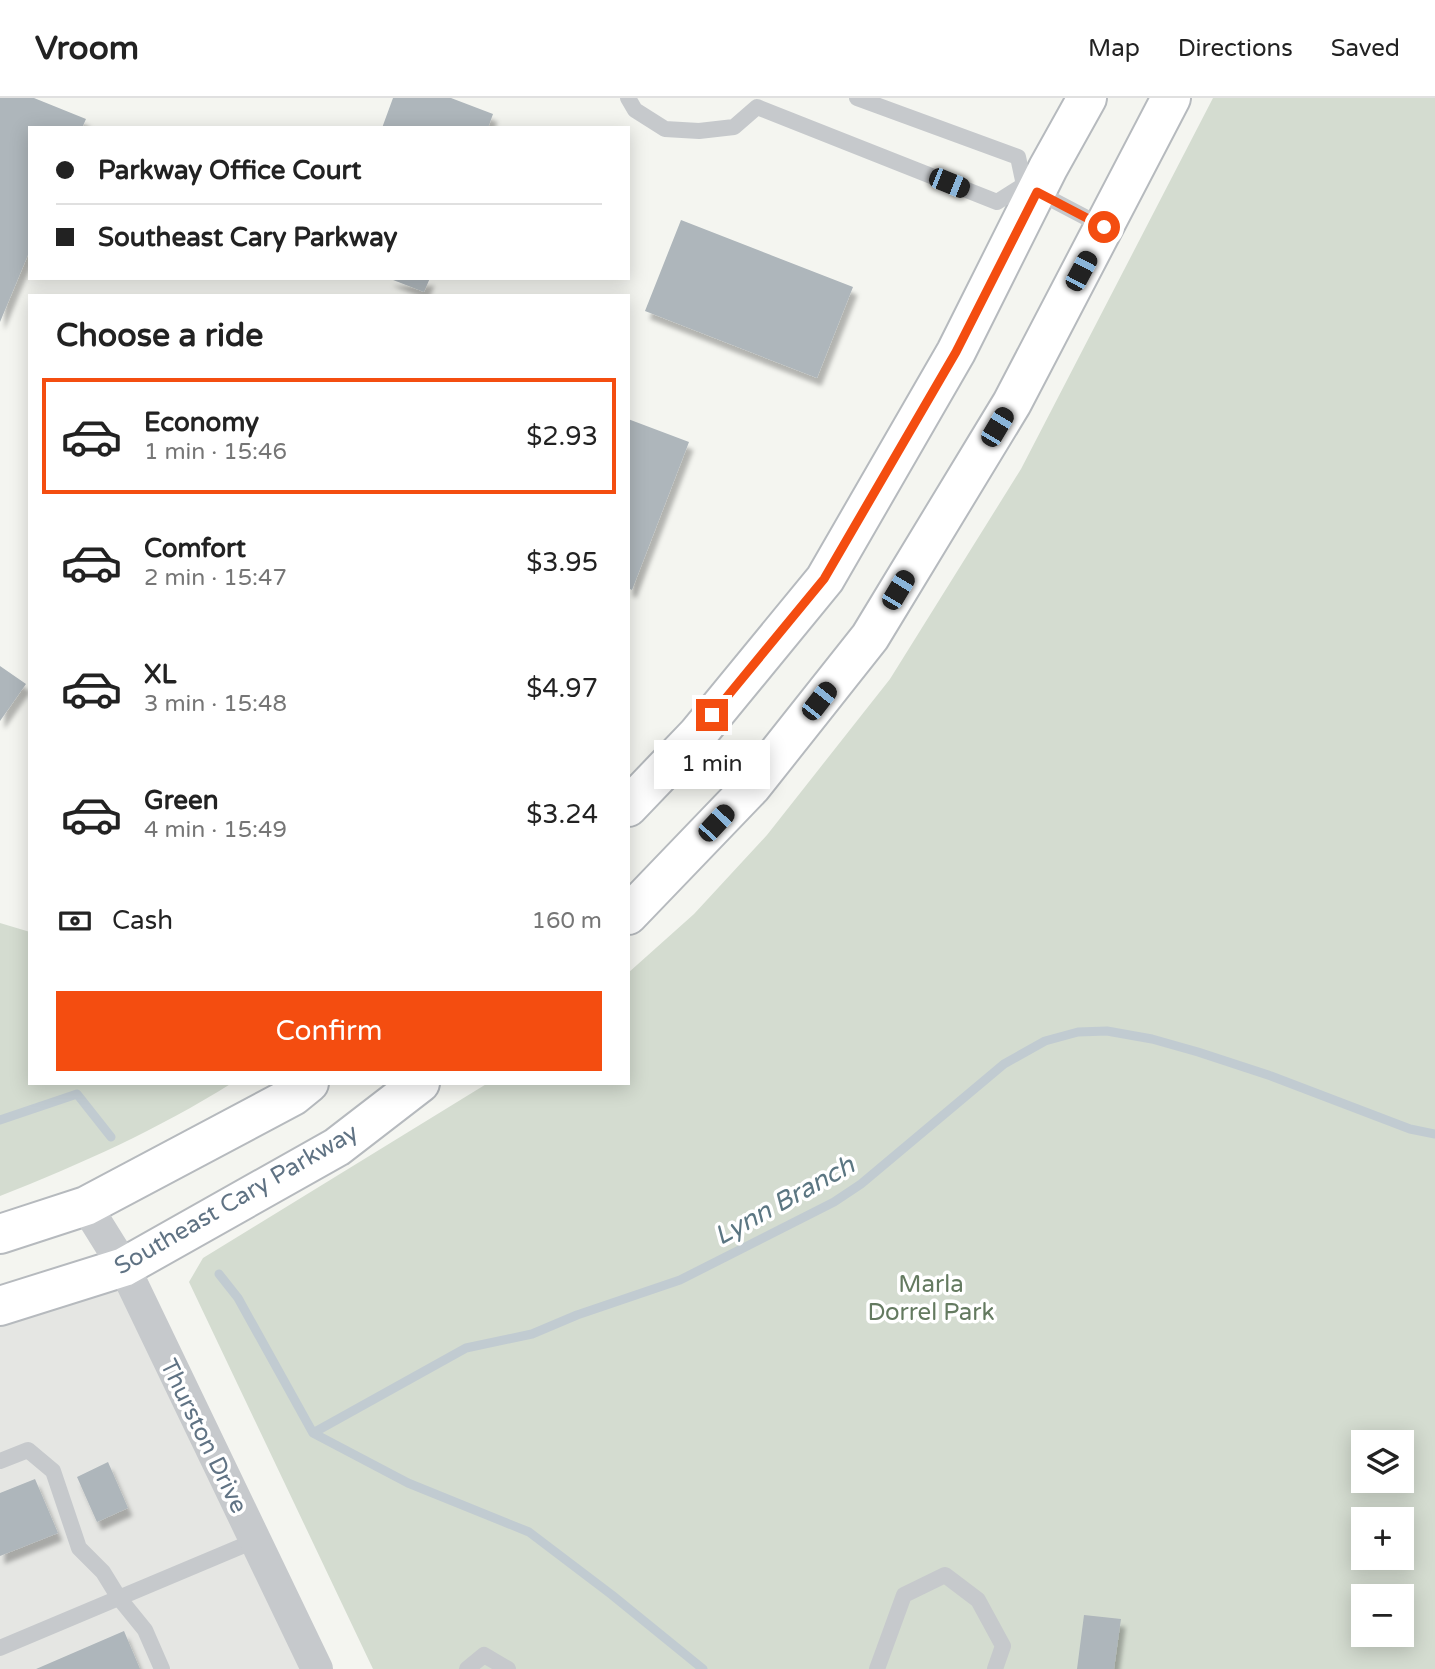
<!DOCTYPE html>
<html lang="en">
<head>
<meta charset="utf-8">
<style>
	body { margin:0; font-family:"Varela Round",sans-serif; background:#f2f2f2; color:#222; height:100vh; display:flex; flex-direction:column; font-size:26px; white-space:nowrap }
	* { box-sizing:border-box; margin:0 }
	p { font-size:23px; color:#767676 }
	.icon { flex:none; width:38px; height:38px; fill:none; stroke:currentColor; stroke-width:2; stroke-linecap:round; stroke-linejoin:round }
	.map { position:relative; flex:1; overflow:hidden }
	.side { position:absolute; left:28px; top:196px; width:602px; height:791px; display:flex; flex-direction:column; background:#fff; border-radius:0px; box-shadow:0 4px 18px #0003 }
	.side>* { flex:none }
	.top-card { position:absolute; left:28px; top:28px; width:602px; height:154px; border-radius:0px; box-shadow:0 4px 18px #0003; display:grid; align-content:center; height:154px; padding:0 28px; background:#fff }
	.controls { position:absolute; left:1351px; top:1332px; display:grid; gap:14px }
	.controls a { display:grid; place-items:center; width:63px; height:63px; border-radius:0px; background:#fff; box-shadow:0 4px 18px #0003; font-size:35px }
	.end { position:absolute; width:32px; height:32px; margin:-16px; border:9px solid #f44d10; background:#fff; box-shadow:0 0 0 4px #fff }
	.from { border-radius:50% }
	.bubble { position:absolute; height:49px; border-radius:0px; background:#fff; box-shadow:0 4px 18px #0003; font-size:23px; font-weight:600; line-height:49px; text-align:center }
	.car { position:absolute; width:21px; height:42px; margin:-21px -10px; border-radius:9px; box-shadow:0 0 5px 2px #0007; background:linear-gradient(#222 24%,#8ab4d8 0 40%,#222 0 76%,#8ab4d8 0 86%,#222 0) }
	.top-card b { display:flex; align-items:center; gap:24px; height:66px; font-size:26px }
	.top-card b+b { border-top:2px solid #e0e0e0 }
	.top-card i { width:18px; height:18px; background:#222 }
	ul { padding:0; list-style:none }
	li { display:flex; align-items:center; gap:21px; height:116px; margin:0 14px 10px; padding:0 14px; border:4px solid transparent; border-radius:0px }
	li div { flex:1 }
	li b { display:block; font-size:26px }
	li em { font-style:normal; font-weight:600 }
	li.active { border-color:#f44d10 }
	li>.icon { width:63px; height:63px; stroke-width:1.5 }
	h2 { padding:0 28px; font-size:32px; line-height:84px }
	.pay { display:flex; align-items:center; gap:18px; height:77px; padding:0 28px; font-size:26px }
	.pay p { margin-inline-start:auto }
	.primary-button { display:flex; gap:14px; margin-top:auto; padding:14px 28px }
	.primary-button a { flex:1; height:80px; border-radius:0px; background:#f44d10; color:#fff; font-size:28px; font-weight:600; line-height:80px; text-align:center }
	header { display:flex; align-items:center; gap:42px; box-sizing:border-box; height:98px; padding:0 35px; background:#fff; border-bottom:2px solid #e0e0e0 }
	header strong { font-size:33px }
	nav { display:flex; gap:38px; margin-inline-start:auto; font-size:24px }
	.map>svg:first-child { display:block }
	.built { fill:#e5e6e3 }
	.green { fill:#d4dcd0; fill-rule:evenodd }
	.lines { fill:none; stroke-linecap:round; stroke-linejoin:round }
	.stream { stroke:#c1cbd1; stroke-width:9 }
	.building { fill:#aeb6bb; filter:url(#shadow) }
	.primary-casing { stroke:#b6babe; stroke-width:42 }
	.service { stroke:#c6c9cc; stroke-width:16 }
	.minor { stroke:#c6c9cc; stroke-width:32 }
	.primary { stroke:#fff; stroke-width:38 }
	.route { stroke:#f44d10; stroke-width:9 }
	.labels { text-anchor:middle; stroke-width:7; stroke-linejoin:round; paint-order:stroke }
	.street-label { font-size:24px; fill:#607384; stroke:#fff }
	.park-label { font-size:24px; fill:#647a60; stroke:#fff }
	.water-label { font-size:26px; font-style:italic; fill:#5b7682; stroke:#fff }
</style>
</head>
<body>
<header>
<strong>Vroom</strong>
<nav><a>Map</a><a>Directions</a><a>Saved</a></nav>
</header>
<div class="map">
<svg width="1435" height="1571" viewBox="0 0 1435 1571">
	<defs>
		<filter id="shadow"><feDropShadow dx="4.5" dy="8" stdDeviation="2" flood-color="#0004"/></filter>
	</defs>
	<rect width="100%" height="100%" fill="#f4f5f0"/>
	<path class="built" d="M 124,1169 L 317,1571 L 0,1571 L 0,1208 Z"/>
	<path class="green" d="M 1213,0 L 1435,0 L 1435,1571 L 373,1571 L 189,1184 L 203,1160 L 488,985 L 628,985 L 628,875 L 694,816 L 767,737 L 890,581 L 1021,371 ZM 1363,1344 L 1402,1344 L 1402,1382 L 1363,1382 ZM 1363,1421 L 1402,1421 L 1402,1460 L 1363,1460 ZM 1363,1498 L 1402,1498 L 1402,1536 L 1363,1536 Z
		M 0,825 L 30,834 L 30,985 L 232,985 C 157,1032 81,1066 0,1098 Z"/>
	<g class="lines">
		<path class="stream" d="M 0,1022 L 77,996 L 111,1039
			M 219,1176 L 238,1200 L 313,1335
			M 313,1335 L 466,1250 L 532,1236 L 577,1217 L 680,1182 L 834,1104 L 861,1086 L 1004,966 L 1045,943 L 1078,934 L 1107,933 L 1152,941 L 1198,954 L 1271,978 L 1410,1031 L 1435,1036
			M 313,1335 L 408,1385 L 529,1434 L 612,1497 L 703,1571"/>
	</g>
	<path class="building" d="M 0,0 L 34,0 L 86,21 L 82,30 L 30,30 L 30,152 L 0,224 Z
		M 393,0 L 451,0 L 493,16 L 488,30 L 382,30 Z
		M 681,122 L 853,189 L 817,280 L 645,213 Z
		M 388,180 L 430,180 L 424,194 Z
		M 628,321 L 689,344 L 632,492 L 628,490 Z
		M 0,568 L 26,586 L 0,623 Z
		M 108,1364 L 128,1410 L 97,1424 L 77,1379 Z
		M 35,1381 L 58,1435 L 0,1458 L 0,1395 Z
		M 1084,1517 L 1121,1521 L 1114,1571 L 1077,1571 Z
		M 124,1533 L 140,1571 L 36,1571 Z"/>
	<g class="lines">
		<defs>
			<path id="primary" d="M 628,709 L 697,637 L 825,481 L 956,254 L 1048,70 L 1087,0
				M 628,817 L 752,688 L 870,539 L 1012,305 L 1171,0
				M 0,1136 L 86,1108 L 293,998 L 309,985
				M 0,1208 L 124,1169 L 337,1049 L 420,985"/>
		</defs>
		<use href="#primary" class="primary-casing"/>
		<path class="service" d="M 628,0 L 635,12 L 665,31 L 699,33 L 734,29 L 757,9 L 997,104 L 1024,87
			M 857,0 L 1018,59 L 1024,87 L 1104,129
			M 0,1363 L 28,1352 L 53,1373 L 79,1450 L 103,1474 L 119,1500 L 145,1532 L 162,1571
			M 0,1550 L 254,1443
			M 467,1571 L 484,1557 L 508,1571
			M 877,1571 L 904,1497 L 945,1477 L 978,1502 L 1003,1548 L 995,1571"/>
		<path class="minor" d="M 86,1108 L 124,1169 L 317,1571"/>
		<use href="#primary" class="primary"/>
	</g>
	<g class="lines">
		<path class="route" d="M 712,617 L 824,481 L 956,254 L 1037,94 L 1104,129"/>
	</g>
	<g class="labels">
		<g class="street-label">
			<text transform="translate(236 1101) rotate(-30)" y="8">Southeast Cary Parkway</text>
			<text transform="translate(204 1338) rotate(64)" y="8">Thurston Drive</text>
		</g>
		<g class="park-label">
			<text x="931" y="1194">Marla<tspan x="931" dy="28">Dorrel Park</tspan></text>
		</g>
		<g class="water-label">
			<text transform="translate(784 1102) rotate(-29)" y="9">Lynn Branch</text>
		</g>
	</g>
</svg>
<div class="controls">
<a><svg class="icon" aria-label="layers" viewBox="0 0 24 24"><path d="M12 4l9 5-9 5-9-5zM3 14l9 5 9-5"/></svg></a>
<a>+</a>
<a>−</a>
</div>
<i class="end from" style="left:1104px;top:129px"></i>
<i class="end" style="left:712px;top:617px"></i>
<div class="bubble" style="left:654px;top:642px;width:116px">1 min</div>
<i class="car" style="left:949px;top:85px;rotate:112deg"></i>
<i class="car" style="left:1081px;top:173px;rotate:28deg"></i>
<i class="car" style="left:997px;top:329px;rotate:31deg"></i>
<i class="car" style="left:898px;top:492px;rotate:31deg"></i>
<i class="car" style="left:819px;top:603px;rotate:38deg"></i>
<i class="car" style="left:716px;top:725px;rotate:43deg"></i>
<div class="top-card">
<b><i class="from"></i>Parkway Office Court</b>
<b><i></i>Southeast Cary Parkway</b>
</div>
<section class="side">
<h2>Choose a ride</h2>
<ul>
<li class="active"><svg class="icon" aria-label="car" viewBox="0 0 24 24"><path d="M5 17H2v-5l4-1 3-4h7l3 4 3 1v5h-3M9 17h6M6 11h13"/><circle cx="7" cy="17" r="2"/><circle cx="17" cy="17" r="2"/></svg><div><b>Economy</b><p>1 min · 15:46</p></div><em>$2.93</em></li>
<li><svg class="icon" aria-label="car" viewBox="0 0 24 24"><path d="M5 17H2v-5l4-1 3-4h7l3 4 3 1v5h-3M9 17h6M6 11h13"/><circle cx="7" cy="17" r="2"/><circle cx="17" cy="17" r="2"/></svg><div><b>Comfort</b><p>2 min · 15:47</p></div><em>$3.95</em></li>
<li><svg class="icon" aria-label="car" viewBox="0 0 24 24"><path d="M5 17H2v-5l4-1 3-4h7l3 4 3 1v5h-3M9 17h6M6 11h13"/><circle cx="7" cy="17" r="2"/><circle cx="17" cy="17" r="2"/></svg><div><b>XL</b><p>3 min · 15:48</p></div><em>$4.97</em></li>
<li><svg class="icon" aria-label="car" viewBox="0 0 24 24"><path d="M5 17H2v-5l4-1 3-4h7l3 4 3 1v5h-3M9 17h6M6 11h13"/><circle cx="7" cy="17" r="2"/><circle cx="17" cy="17" r="2"/></svg><div><b>Green</b><p>4 min · 15:49</p></div><em>$3.24</em></li>
</ul>
<div class="pay"><svg class="icon" aria-label="cash" viewBox="0 0 24 24"><path d="M3 7h18v10H3z"/><circle cx="12" cy="12" r="2"/></svg>Cash<p>160 m</p></div>
<div class="primary-button"><a>Confirm</a></div>
</section>
</div>
</body>
</html>
